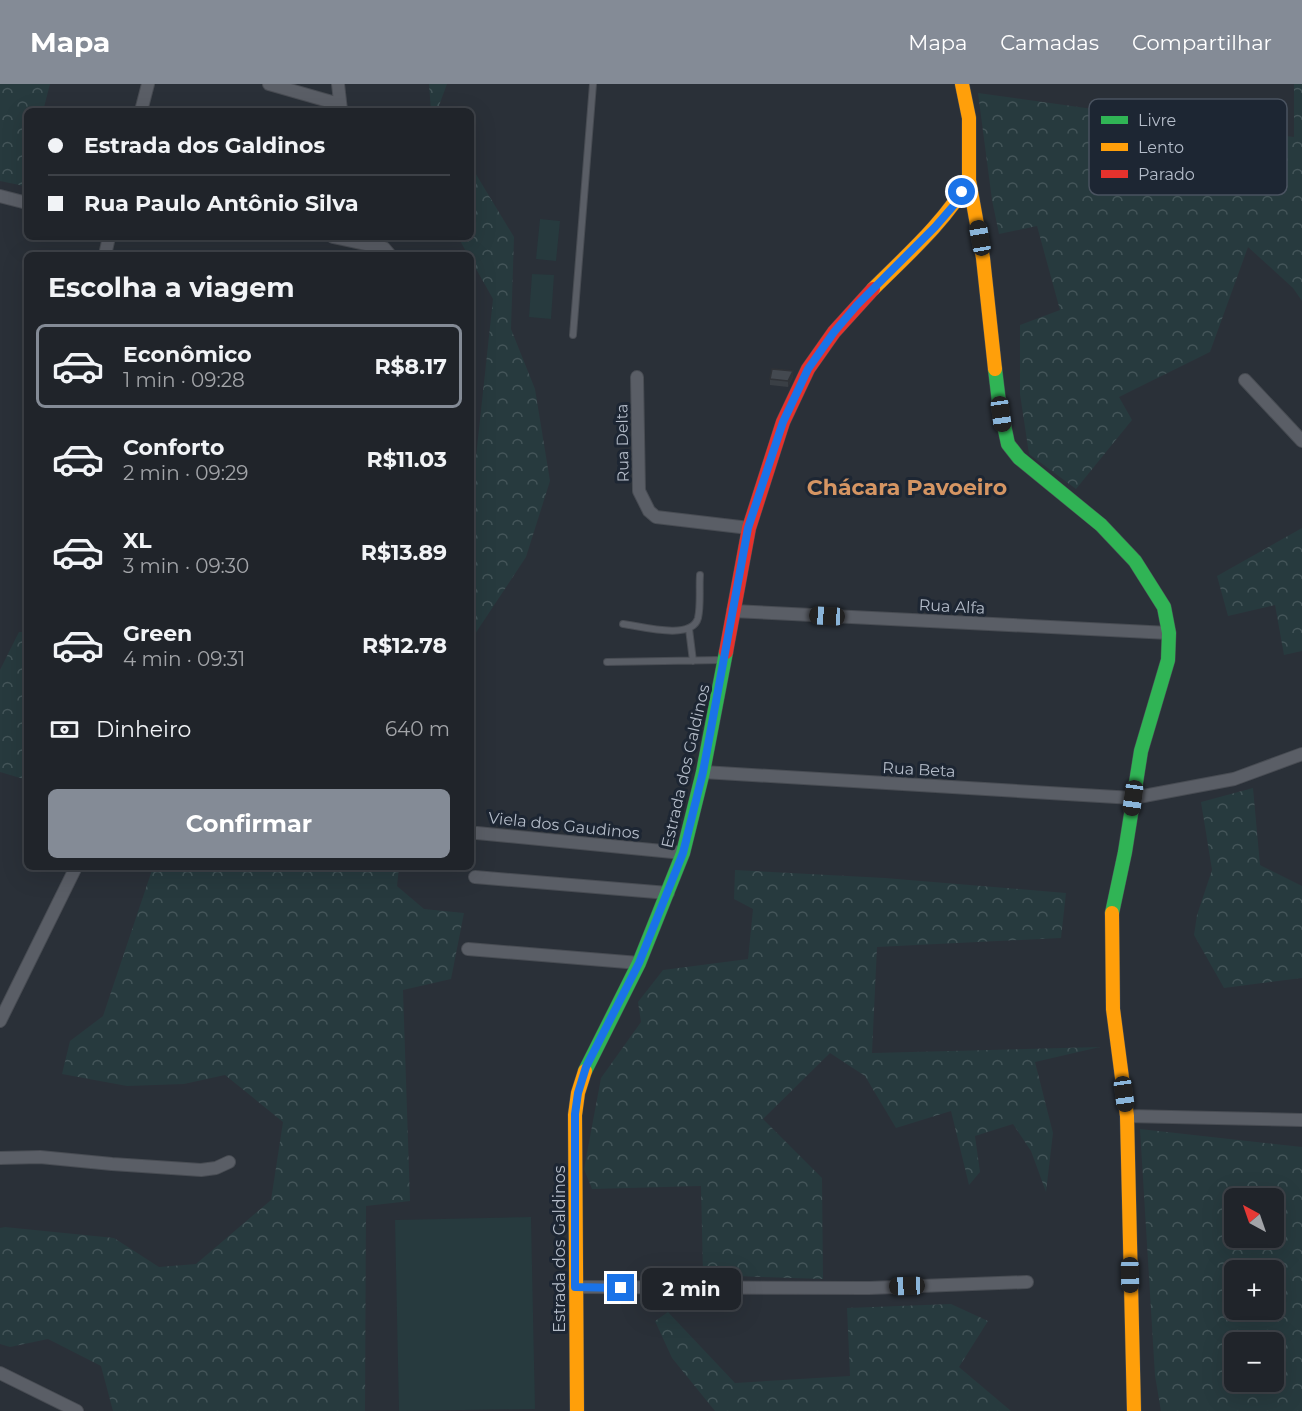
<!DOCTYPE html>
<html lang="pt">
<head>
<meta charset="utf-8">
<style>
	body { margin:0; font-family:Montserrat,sans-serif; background:#282c32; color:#f1f3f6; height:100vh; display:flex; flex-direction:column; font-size:22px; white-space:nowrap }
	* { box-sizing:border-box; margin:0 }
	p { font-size:20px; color:#a2a4a8 }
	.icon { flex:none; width:33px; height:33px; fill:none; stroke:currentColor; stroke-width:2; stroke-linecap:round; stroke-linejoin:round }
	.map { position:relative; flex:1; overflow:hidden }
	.panel { position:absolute; left:24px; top:168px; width:450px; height:618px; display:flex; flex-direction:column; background:#20242a; border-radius:9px; box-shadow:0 6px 24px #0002,0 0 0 2px #3d4147 }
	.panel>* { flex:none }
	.guide { position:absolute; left:24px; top:24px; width:450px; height:132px; border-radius:9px; box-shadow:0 6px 24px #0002,0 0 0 2px #3d4147; display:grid; align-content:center; height:132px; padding:0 24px; background:#20242a }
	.needle { width:39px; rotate:320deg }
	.controls { position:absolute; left:1224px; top:1104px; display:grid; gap:12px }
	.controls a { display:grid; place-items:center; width:60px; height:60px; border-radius:9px; background:#20242a; box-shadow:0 6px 24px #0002,0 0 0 2px #3d4147; font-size:30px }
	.end { position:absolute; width:27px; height:27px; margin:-14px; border:8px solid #1a73e8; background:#fff; box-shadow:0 0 0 3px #fff }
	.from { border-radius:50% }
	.bubble { position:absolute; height:42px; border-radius:9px; background:#20242a; box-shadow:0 6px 24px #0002,0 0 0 2px #3d4147; font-size:20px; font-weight:700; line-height:42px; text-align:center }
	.car { position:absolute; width:18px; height:36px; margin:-18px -9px; border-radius:8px; box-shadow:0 0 4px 2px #0007; background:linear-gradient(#222 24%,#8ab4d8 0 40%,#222 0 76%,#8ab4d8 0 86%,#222 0) }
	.guide b { display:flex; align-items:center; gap:21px; height:57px; font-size:22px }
	.guide b+b { border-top:2px solid #3d4147 }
	.guide i { width:15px; height:15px; background:#f1f3f6 }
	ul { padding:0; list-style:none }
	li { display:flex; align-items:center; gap:18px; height:84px; margin:0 12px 9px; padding:0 12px; border:3px solid transparent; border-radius:9px }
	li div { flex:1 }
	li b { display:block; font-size:22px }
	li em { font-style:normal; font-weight:700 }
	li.selected { border-color:#848b96 }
	li>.icon { width:54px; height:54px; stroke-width:1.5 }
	h2 { padding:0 24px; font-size:27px; line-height:72px }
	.pay { display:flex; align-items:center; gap:15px; height:66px; padding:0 24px; font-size:22px }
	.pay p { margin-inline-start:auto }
	.primary-button { display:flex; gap:12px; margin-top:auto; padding:12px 24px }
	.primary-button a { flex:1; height:69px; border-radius:9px; background:#848b96; color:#fff; font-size:24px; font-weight:700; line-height:69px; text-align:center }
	header { display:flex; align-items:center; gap:36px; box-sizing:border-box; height:84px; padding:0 30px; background:#848b96; color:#fff }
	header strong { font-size:28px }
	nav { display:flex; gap:33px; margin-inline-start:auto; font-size:21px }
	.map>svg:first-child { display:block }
	.forest { fill:url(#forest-crowns); fill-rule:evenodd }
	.park { fill:#273a3e }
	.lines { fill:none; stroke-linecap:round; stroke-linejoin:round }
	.lane-casing { stroke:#484c53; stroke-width:8 }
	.street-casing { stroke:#484c53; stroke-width:14 }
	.fast-casing { stroke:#484c53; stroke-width:15 }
	.slow-casing { stroke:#484c53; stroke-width:15 }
	.jam-casing { stroke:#484c53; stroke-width:15 }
	.lane { stroke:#5a5e66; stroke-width:6 }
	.street { stroke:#5a5e66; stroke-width:12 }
	.fast { stroke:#30b455; stroke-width:14 }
	.slow { stroke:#ff9f0a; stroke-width:14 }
	.jam { stroke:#e5322d; stroke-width:14 }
	.wall { fill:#3a3f45 }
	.shaded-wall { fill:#303338 }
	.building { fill:#444950; stroke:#303338; stroke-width:1.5 }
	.route { stroke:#1a73e8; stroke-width:8 }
	.labels { text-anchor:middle; stroke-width:6; stroke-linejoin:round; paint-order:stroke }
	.street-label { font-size:16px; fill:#b4bcc9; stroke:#1d2633 }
	.district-label { font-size:22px; font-weight:bold; fill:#d59563; stroke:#1d2633 }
	.key { fill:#1d2633; stroke:#4a5360; stroke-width:1.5 }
	.key-label { font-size:16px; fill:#b4bcc9 }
</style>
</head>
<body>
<header>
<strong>Mapa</strong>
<nav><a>Mapa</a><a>Camadas</a><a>Compartilhar</a></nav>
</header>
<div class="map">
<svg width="1302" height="1327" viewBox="0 0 1302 1327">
	<defs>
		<pattern id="forest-crowns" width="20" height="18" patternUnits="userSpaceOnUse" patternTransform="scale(1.5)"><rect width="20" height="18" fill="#273a3e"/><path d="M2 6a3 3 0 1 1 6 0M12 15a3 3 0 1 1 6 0" fill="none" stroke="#445559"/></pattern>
	</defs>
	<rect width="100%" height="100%" fill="#2a3038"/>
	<path class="forest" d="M 0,0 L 50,0 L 43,27 L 27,27 L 27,90 L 24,102 L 0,97 Z
		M 429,0 L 447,0 L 437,27 L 431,27 Z
		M 1294,0 L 1302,0 L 1302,217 L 1293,204 L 1248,163 L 1210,268 L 1119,313 L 1132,336 L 1076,405 L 1029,370 L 1020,310 L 1020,241 L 1060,226 L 1037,142 L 999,150 L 992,116 L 978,9 L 1294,53 Z
		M 471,82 L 514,153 L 511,245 L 535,305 L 550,397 L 526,473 L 471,556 L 471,419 L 493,215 L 471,176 L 471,171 L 468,171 L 458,153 L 471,153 Z
		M 1302,444 L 1302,567 L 1284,571 L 1275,521 L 1228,532 L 1217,492 Z
		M 19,548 L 27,548 L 27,696 L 0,688 L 0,586 Z
		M 1253,704 L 1260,781 L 1302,802 L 1302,894 L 1224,904 L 1194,851 L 1197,831 L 1212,786 L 1201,718 Z
		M 153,783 L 399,783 L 397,802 L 424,825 L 464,829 L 451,895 L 403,906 L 410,1117 L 366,1122 L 365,1327 L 113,1327 L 101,1282 L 48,1255 L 10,1263 L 0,1260 L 0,1144 L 5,1143 L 114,1154 L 159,1183 L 196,1180 L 271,1116 L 283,1038 L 225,991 L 184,1000 L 127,1002 L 62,990 L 70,957 L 103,932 Z
		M 735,786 L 885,794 L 1066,809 L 1061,854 L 877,863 L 872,969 L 1100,963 L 1035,978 L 1053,1049 L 1046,1108 L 1031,1067 L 1013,1040 L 975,1052 L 980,1088 L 969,1101 L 951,1027 L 896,1044 L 865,992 L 830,969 L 763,1035 L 822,1094 L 823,1195 L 703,1191 L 701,1102 L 592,1105 L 584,1085 L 601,994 L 641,938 L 638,918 L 663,886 L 748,875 L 753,825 L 734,815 Z
		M 1140,1045 L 1302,1063 L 1302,1327 L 1161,1327 L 1155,1292 ZM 1234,1114 L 1274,1114 L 1274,1154 L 1234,1154 ZM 1234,1186 L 1274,1186 L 1274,1226 L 1234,1226 ZM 1234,1258 L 1274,1258 L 1274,1298 L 1234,1298 Z
		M 951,1220 L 988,1237 L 959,1283 L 1011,1327 L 715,1327 L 672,1274 L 655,1237 L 668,1228 L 735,1299 L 850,1292 L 847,1224 Z"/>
	<path class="park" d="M 540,135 L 560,137 L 556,177 L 536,175 Z
		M 532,190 L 554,191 L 551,235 L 529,233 Z
		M 531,1133 L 535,1325 L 399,1327 L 395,1136 Z"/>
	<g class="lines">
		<defs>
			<path id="lane" d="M 573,251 L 593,0
				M 623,540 C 640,542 692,557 698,534 C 701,521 699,504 700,491
				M 689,545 L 693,577
				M 607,578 L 721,576"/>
			<path id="street" d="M 269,0 L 339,20
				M 338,0 L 341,26
				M 141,27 L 148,0
				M 0,112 L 27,119
				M 333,153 L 384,164 L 390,171
				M 105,171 L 109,153
				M 637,293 L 639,407 L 649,427 L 656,433 L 749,444
				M 1245,296 L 1302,357
				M 733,527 L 1169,549
				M 703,688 L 1133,714 L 1234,695 L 1302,670
				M 477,749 L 683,769
				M 475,793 L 668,809
				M 468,865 L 639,879
				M 0,937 L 76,783
				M 1127,1032 L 1302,1036
				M 0,1074 L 40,1073 L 112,1080 L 201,1086 L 216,1084 L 229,1078
				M 575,1203 L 869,1204 L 1027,1198
				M 0,1289 L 77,1327"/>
			<path id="fast" d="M 995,285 L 999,318 L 1008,360 L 1019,374 L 1101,441 L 1135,477 L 1164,523 L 1169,549 L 1168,576 L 1141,667 L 1125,768 L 1112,829
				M 585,987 L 639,879 L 683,769 L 703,688 L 726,568"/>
			<path id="slow" d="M 962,0 L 969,34 L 969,96 L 983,174 L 995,285
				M 873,205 C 908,170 944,139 969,96
				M 1112,829 L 1113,925 L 1127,1032 L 1134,1327
				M 577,1327 L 575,1031 L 578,1009 L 585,987"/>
			<path id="jam" d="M 726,568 L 749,444 L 783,338 L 808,285 L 834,248 L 873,205"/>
		</defs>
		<use href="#lane" class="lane-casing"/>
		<use href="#street" class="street-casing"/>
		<use href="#fast" class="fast-casing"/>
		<use href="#slow" class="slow-casing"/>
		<use href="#jam" class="jam-casing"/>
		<use href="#lane" class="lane"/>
		<use href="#street" class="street"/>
		<use href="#fast" class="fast"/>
		<use href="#slow" class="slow"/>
		<use href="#jam" class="jam"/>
	</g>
	<path class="wall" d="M 793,293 L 788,303 L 770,301 L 770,295 Z"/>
	<path class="shaded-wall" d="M 793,287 L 793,293 L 788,303 L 788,297 Z"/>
	<path class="building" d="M 772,285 L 793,287 L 788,297 L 770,295 Z"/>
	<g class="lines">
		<path class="route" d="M 621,1204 L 575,1203 L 575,1030 L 578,1009 L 586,983 L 639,879 L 683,769 L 703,688 L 748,444 L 783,338 L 808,285 L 834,248 L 857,221 L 935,143 L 955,120 L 962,108"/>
	</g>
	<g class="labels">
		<g class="street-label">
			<text transform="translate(622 359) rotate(-91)" y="6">Rua Delta</text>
			<text transform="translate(952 522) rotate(3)" y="6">Rua Alfa</text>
			<text transform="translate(685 682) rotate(-77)" y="6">Estrada dos Galdinos</text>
			<text transform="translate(919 685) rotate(3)" y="6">Rua Beta</text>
			<text transform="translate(564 741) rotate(6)" y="6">Viela dos Gaudinos</text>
			<text transform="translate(559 1165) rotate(-90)" y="6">Estrada dos Galdinos</text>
		</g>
		<g class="district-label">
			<text x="907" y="411">Chácara Pavoeiro</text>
		</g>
	</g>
	<rect x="1089" y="15" width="198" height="96" rx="9" class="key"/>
	<rect x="1101" y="32" width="27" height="8" fill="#30b455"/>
	<rect x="1101" y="59" width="27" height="8" fill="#ff9f0a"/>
	<rect x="1101" y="86" width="27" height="8" fill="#e5322d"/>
	<g class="key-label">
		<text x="1138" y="42">Livre</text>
		<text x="1138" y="69">Lento</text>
		<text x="1138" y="96">Parado</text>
	</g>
</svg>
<div class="controls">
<a><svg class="needle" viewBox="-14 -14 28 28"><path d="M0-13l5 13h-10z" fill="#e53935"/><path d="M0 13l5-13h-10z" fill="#a2a4a8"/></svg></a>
<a>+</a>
<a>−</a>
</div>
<i class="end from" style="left:962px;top:108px"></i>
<i class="end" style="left:621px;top:1204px"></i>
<div class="bubble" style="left:642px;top:1184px;width:99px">2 min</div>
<i class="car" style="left:980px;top:154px;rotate:350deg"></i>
<i class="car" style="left:1001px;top:330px;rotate:172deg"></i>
<i class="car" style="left:827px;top:532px;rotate:273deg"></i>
<i class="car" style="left:1133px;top:714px;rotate:188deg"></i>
<i class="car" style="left:1124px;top:1010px;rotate:172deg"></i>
<i class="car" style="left:1130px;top:1191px;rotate:179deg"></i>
<i class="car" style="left:907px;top:1202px;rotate:268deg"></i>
<div class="guide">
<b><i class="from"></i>Estrada dos Galdinos</b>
<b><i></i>Rua Paulo Antônio Silva</b>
</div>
<section class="panel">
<h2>Escolha a viagem</h2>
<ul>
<li class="selected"><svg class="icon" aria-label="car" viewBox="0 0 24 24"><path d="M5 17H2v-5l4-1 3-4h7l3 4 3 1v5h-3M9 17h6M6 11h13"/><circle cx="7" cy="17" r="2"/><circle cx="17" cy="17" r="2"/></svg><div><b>Econômico</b><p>1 min · 09:28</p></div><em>R$8.17</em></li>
<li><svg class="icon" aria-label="car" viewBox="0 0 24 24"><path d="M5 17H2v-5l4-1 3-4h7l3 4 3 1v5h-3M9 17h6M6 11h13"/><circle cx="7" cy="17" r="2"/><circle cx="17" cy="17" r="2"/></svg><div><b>Conforto</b><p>2 min · 09:29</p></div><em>R$11.03</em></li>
<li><svg class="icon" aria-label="car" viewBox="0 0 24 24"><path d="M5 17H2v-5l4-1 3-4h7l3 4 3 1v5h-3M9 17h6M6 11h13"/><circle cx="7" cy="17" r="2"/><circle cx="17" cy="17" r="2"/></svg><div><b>XL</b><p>3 min · 09:30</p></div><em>R$13.89</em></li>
<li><svg class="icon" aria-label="car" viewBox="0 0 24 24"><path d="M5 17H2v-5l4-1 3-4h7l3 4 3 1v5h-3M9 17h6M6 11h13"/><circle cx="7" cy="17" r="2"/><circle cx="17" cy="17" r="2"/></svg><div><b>Green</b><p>4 min · 09:31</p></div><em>R$12.78</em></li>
</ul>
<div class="pay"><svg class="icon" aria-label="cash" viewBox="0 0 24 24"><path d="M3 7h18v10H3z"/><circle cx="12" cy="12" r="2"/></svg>Dinheiro<p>640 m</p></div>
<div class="primary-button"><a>Confirmar</a></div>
</section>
</div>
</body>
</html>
